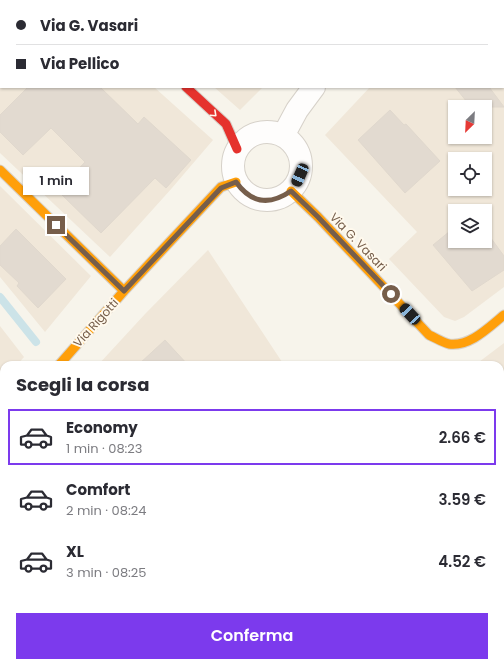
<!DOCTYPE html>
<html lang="it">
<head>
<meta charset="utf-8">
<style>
	body { margin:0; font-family:Poppins,sans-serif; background:#f7f7f7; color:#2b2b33; height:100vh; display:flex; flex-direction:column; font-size:15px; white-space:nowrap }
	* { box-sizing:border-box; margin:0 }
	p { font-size:13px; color:#7c7c81 }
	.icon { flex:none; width:22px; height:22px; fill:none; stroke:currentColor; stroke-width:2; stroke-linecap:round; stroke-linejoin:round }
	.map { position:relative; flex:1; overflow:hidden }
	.sheet { position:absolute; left:0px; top:361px; width:504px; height:306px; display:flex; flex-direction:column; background:#fff; border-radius:12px 12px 0 0; box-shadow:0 1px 3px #0004 }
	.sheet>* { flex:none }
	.hud { position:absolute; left:0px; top:0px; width:504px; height:88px; box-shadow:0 1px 3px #0004; display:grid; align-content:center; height:88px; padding:0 16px; background:#fff }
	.needle { width:26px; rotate:204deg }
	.fabs { position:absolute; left:448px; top:100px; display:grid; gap:8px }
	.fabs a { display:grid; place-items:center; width:44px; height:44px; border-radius:0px; background:#fff; box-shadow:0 1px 3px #0004; font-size:20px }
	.end { position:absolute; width:18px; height:18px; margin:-9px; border:5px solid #765e4b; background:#fff; box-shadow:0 0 0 2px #fff }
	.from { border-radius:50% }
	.bubble { position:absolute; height:28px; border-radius:0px; background:#fff; box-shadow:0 1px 3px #0004; font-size:13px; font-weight:600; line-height:28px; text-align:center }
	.car { position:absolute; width:12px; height:24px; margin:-12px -6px; border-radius:5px; box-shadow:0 0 3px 1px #0007; background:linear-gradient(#222 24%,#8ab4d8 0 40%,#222 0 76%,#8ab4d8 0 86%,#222 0) }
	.hud b { display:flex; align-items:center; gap:14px; height:38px; font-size:15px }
	.hud b+b { border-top:1px solid #e1e1e2 }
	.hud i { width:10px; height:10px; background:#2b2b33 }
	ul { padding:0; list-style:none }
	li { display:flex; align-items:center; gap:12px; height:56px; margin:0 8px 6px; padding:0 8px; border:2px solid transparent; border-radius:0px }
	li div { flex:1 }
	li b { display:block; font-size:15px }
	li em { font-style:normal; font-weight:600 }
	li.selected { border-color:#7c3aed }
	li>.icon { width:36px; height:36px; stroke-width:1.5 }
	h2 { padding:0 16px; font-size:18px; line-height:48px }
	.primary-button { display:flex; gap:8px; margin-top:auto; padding:8px 16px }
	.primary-button a { flex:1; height:46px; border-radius:0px; background:#7c3aed; color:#fff; font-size:16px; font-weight:600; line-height:46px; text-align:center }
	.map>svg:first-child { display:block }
	.residential { fill:#f0e7d9; fill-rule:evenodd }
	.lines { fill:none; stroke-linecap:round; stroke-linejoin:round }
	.stream { stroke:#cce3e8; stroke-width:8 }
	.building { fill:#e2dad0; stroke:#e0d8cd }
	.street-casing { stroke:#d6d1c9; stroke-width:24 }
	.slow-casing { stroke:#d7d1c9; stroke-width:11 }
	.jam-casing { stroke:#d7d1c9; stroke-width:11 }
	.street { stroke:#fefdfc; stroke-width:22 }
	.slow { stroke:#ff9f0a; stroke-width:9 }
	.jam { stroke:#e5322d; stroke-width:9 }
	.oneway { stroke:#fff9ed }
	.route { stroke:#765e4b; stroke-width:5 }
	.labels { text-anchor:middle; stroke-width:4; stroke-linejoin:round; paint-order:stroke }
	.street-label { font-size:12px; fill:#765e4b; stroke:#fff9ed }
</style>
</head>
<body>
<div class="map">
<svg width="504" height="667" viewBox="0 0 504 667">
	<rect width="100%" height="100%" fill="#f7f4eb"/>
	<path class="residential" d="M 0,0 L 58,1 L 1,1 L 1,87 L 154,87 L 213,140 L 172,188 L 110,257 L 0,153 Z
		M 118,0 L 345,0 L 344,1 Z
		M 454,0 L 504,0 L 504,287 L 464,317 L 455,321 L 444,317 L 389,259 L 417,232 L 325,135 L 370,87 L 503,87 L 503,1 L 453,1 ZM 455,107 L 485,107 L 485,137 L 455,137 ZM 455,159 L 485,159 L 485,189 L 455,189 ZM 455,211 L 485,211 L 485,241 L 455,241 Z
		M 214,87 L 263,87 L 240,110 Z
		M 0,186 L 91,276 L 45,332 L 0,277 Z
		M 208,250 L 284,365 L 98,365 L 145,314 Z
		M 0,326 L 24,357 L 17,365 L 4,365 L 4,381 L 0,385 Z
		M 504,343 L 504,444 L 500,440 L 500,365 L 475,365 Z
		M 0,529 L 4,536 L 4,663 L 86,663 L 89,667 L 0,667 Z"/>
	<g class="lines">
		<path class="stream" d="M 0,297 L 36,342
			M 0,492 L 4,486
			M 0,505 L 4,516
			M 104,663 L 107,667"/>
	</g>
	<path class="building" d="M 28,87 L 100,87 L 138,124 L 144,117 L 191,160 L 166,188 L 155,178 L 101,233 L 61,194 L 71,183 L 68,180 L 85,162 L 51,128 L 23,155 L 0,132 L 0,115 Z
		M 455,87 L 489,87 L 504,107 L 471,107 Z
		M 390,110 L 404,125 L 406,124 L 440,161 L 405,193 L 358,140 Z
		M 455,227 L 455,241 L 485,241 L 485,230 L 504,256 L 504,270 L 472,291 L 433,245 Z
		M 16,229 L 66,279 L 38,308 L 17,286 L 19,283 L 0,265 L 0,246 Z
		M 165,340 L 188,365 L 138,365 Z"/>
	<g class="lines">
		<defs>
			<path id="street" d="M 92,0 L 93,1
				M 396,1 L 397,0
				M233 166a34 34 0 1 1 68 0a34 34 0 1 1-68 0Z
				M 283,136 L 297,110 L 314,87
				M 0,438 L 4,433"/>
			<path id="slow" d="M 0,170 L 124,291
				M 291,191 L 318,217 L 429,335 C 436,338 442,342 449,344 C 470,347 489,327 504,315
				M 59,365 L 124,291 L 221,187 L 236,182"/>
			<path id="jam" d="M 186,87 L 226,124 L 237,149"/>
		</defs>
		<use href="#street" class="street-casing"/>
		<use href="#slow" class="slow-casing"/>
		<use href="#jam" class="jam-casing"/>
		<use href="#street" class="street"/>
		<use href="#slow" class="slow"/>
		<use href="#jam" class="jam"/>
	</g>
	<defs><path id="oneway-chevron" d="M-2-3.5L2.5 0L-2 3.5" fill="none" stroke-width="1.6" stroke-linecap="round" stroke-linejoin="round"/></defs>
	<use class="oneway" href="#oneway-chevron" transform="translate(214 114) rotate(43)"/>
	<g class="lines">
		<path class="route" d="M 56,225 L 124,291 L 221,188 L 236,182 C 251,203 269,206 291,191 L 318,217 L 391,294"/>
	</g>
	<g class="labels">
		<g class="street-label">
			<text transform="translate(358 242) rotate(46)" y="4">Via G. Vasari</text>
			<text transform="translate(96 323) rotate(-48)" y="4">Via Rigotti</text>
		</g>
	</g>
</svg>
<div class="fabs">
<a><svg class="needle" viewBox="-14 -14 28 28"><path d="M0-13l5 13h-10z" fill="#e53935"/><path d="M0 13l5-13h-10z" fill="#7c7c81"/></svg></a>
<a><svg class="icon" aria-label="locate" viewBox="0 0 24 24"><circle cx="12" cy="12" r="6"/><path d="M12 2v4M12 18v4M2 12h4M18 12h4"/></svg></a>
<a><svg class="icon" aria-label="layers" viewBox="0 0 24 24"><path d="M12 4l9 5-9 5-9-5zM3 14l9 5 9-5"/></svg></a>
</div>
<i class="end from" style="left:391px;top:294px"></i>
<i class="end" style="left:56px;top:225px"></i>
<div class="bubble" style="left:23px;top:167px;width:66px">1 min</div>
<i class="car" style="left:300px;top:175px;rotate:204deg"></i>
<i class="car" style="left:410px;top:314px;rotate:317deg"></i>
<div class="hud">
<b><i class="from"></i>Via G. Vasari</b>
<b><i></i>Via Pellico</b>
</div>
<section class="sheet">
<h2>Scegli la corsa</h2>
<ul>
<li class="selected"><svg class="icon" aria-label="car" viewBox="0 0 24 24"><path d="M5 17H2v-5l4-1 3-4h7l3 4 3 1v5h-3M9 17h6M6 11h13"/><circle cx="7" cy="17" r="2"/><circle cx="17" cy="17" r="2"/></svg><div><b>Economy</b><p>1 min · 08:23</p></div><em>2.66 €</em></li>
<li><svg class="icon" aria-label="car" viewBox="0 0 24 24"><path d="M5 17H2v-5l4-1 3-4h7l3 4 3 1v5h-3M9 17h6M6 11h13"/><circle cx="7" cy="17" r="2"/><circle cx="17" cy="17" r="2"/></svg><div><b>Comfort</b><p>2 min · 08:24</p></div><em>3.59 €</em></li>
<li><svg class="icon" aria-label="car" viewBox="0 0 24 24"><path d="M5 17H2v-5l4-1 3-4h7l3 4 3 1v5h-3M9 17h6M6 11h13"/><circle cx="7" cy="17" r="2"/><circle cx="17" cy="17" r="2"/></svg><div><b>XL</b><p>3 min · 08:25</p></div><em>4.52 €</em></li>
</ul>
<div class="primary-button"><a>Conferma</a></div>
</section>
</div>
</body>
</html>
